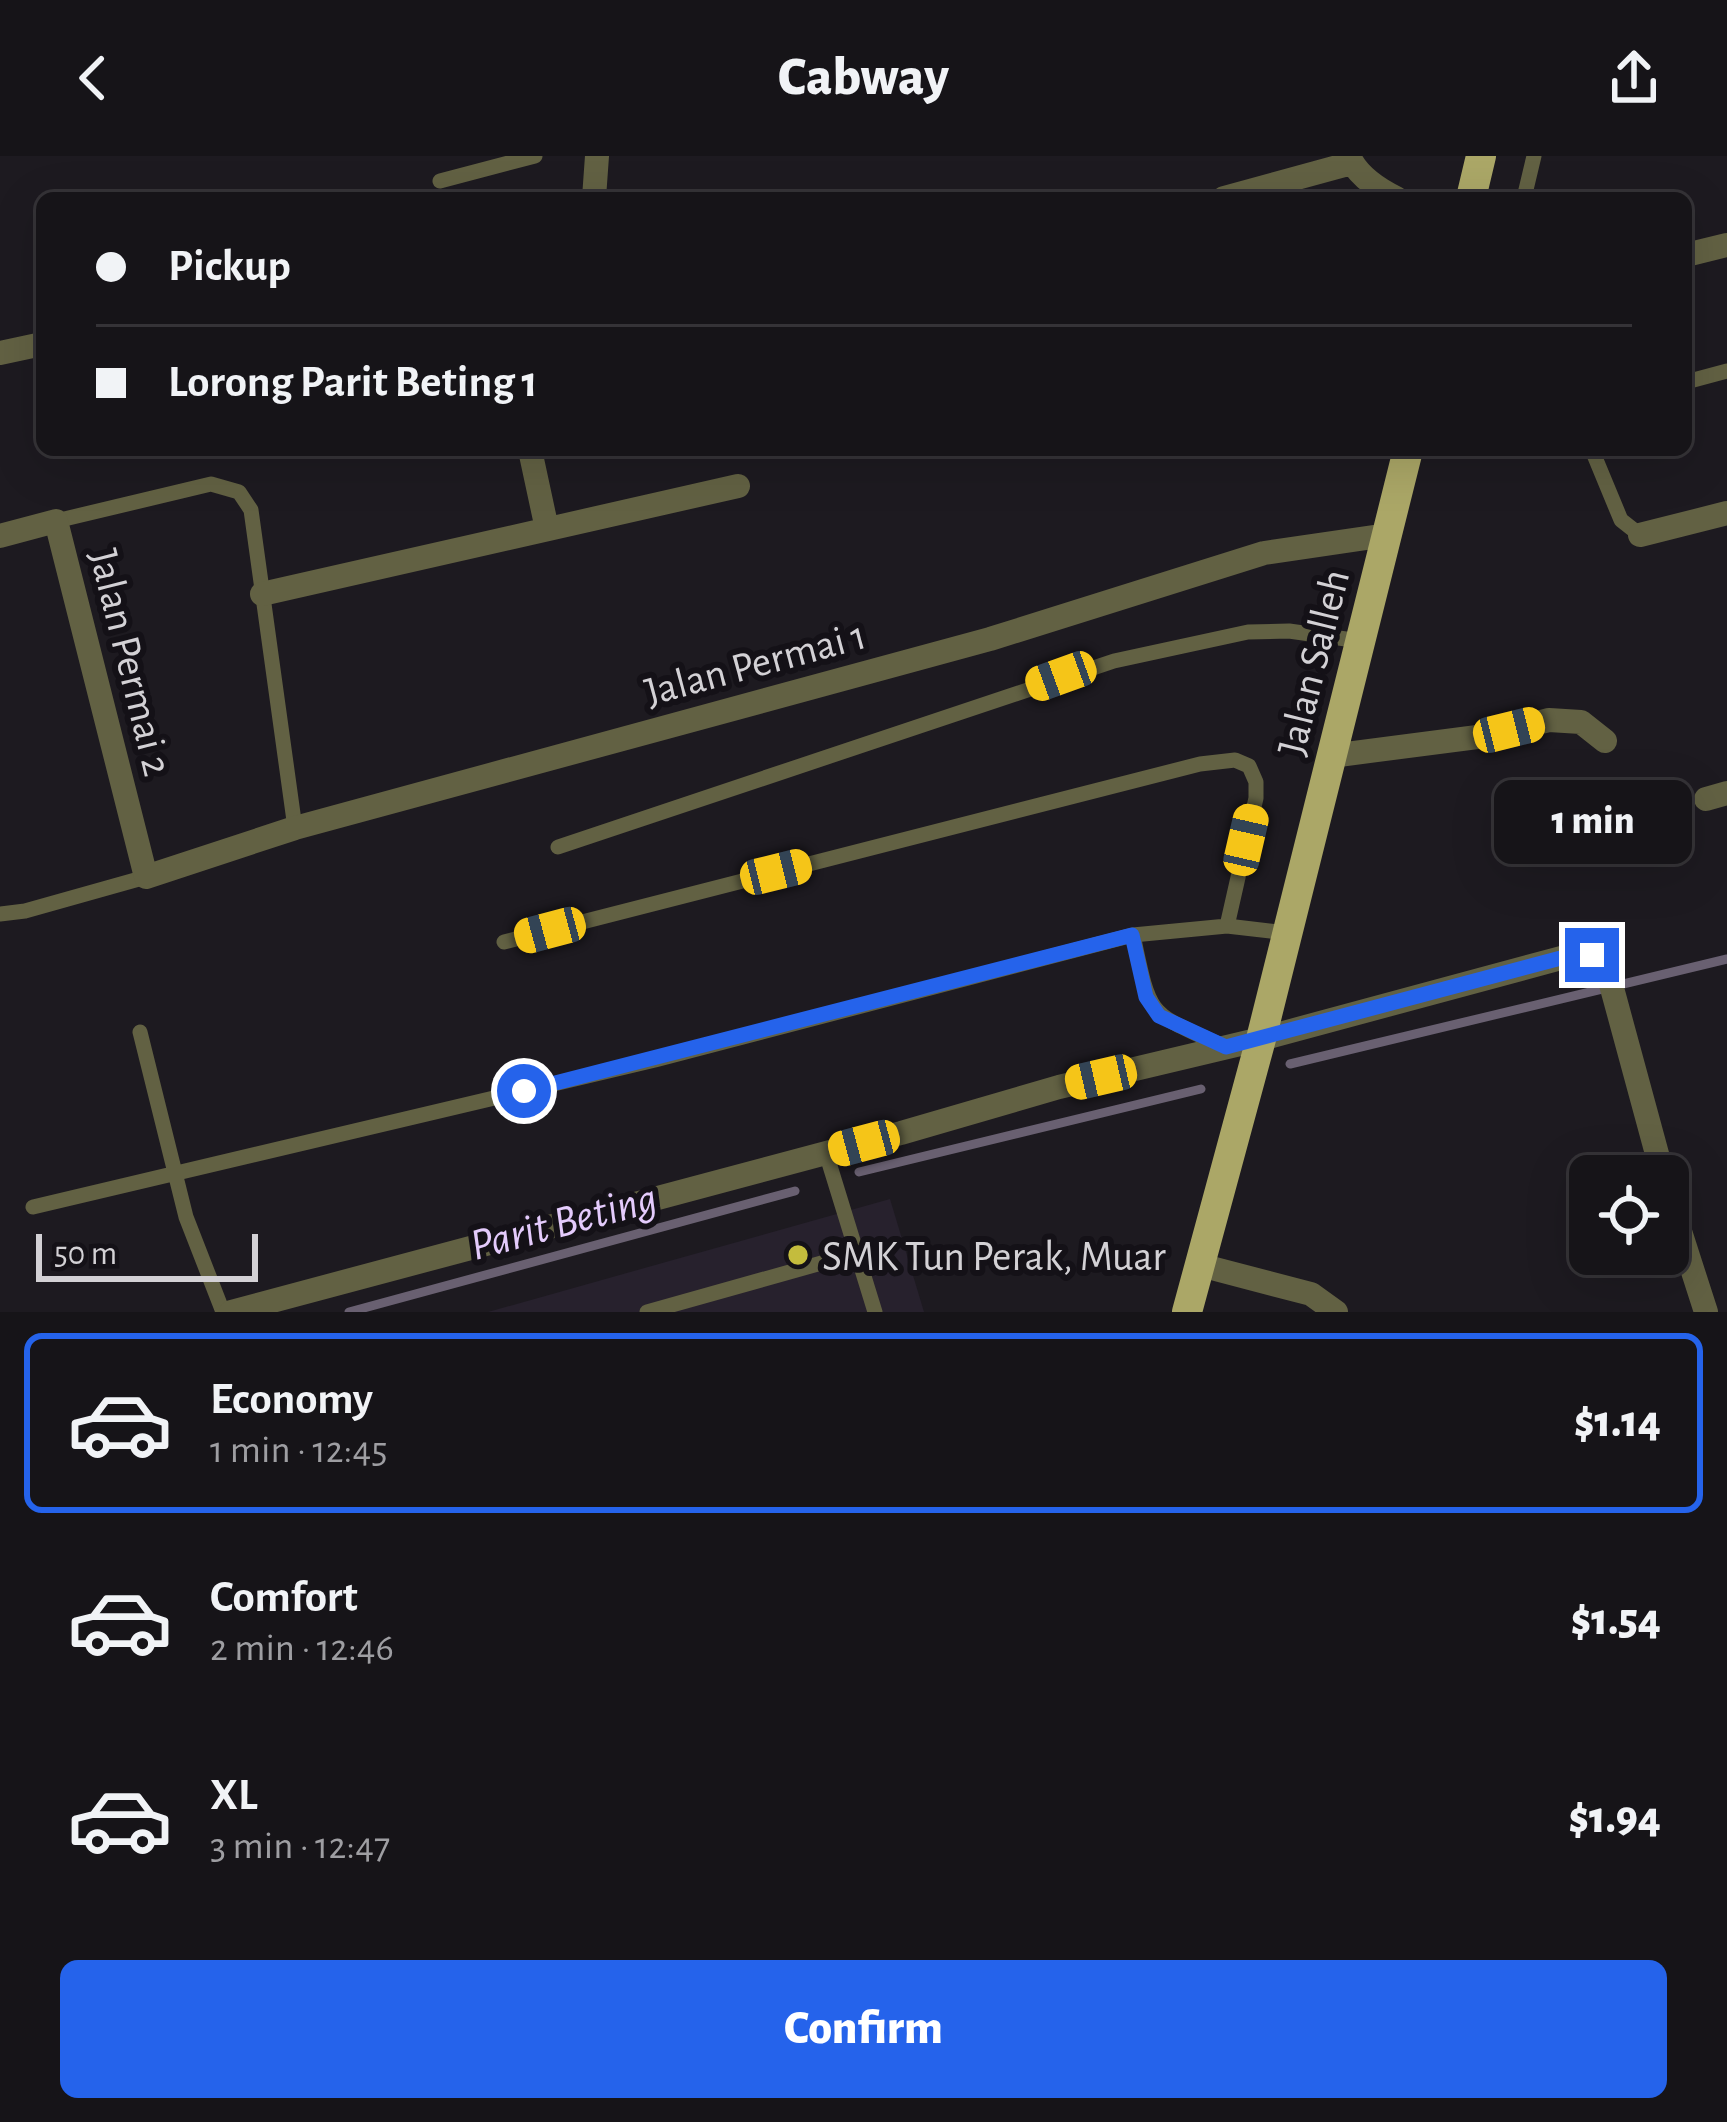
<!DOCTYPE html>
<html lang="en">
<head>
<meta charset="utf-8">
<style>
	body { margin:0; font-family:"Alegreya Sans",sans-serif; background:#1f1d21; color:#f1f3f6; height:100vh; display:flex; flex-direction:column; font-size:45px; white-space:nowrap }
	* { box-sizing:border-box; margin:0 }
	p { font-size:39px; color:#9e9ea2 }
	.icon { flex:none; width:66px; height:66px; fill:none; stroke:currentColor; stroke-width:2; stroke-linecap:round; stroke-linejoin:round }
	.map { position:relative; height:1156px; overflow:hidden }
	.details { display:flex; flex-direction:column; background:#161418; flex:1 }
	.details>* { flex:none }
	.banner { position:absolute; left:36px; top:36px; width:1656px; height:264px; border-radius:18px; box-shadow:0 12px 48px #0002,0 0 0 3px #353337; display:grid; align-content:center; height:264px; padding:0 60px; background:#161418 }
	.fabs { position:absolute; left:1569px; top:999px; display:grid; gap:24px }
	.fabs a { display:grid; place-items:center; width:120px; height:120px; border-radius:18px; background:#161418; box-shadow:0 12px 48px #0002,0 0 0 3px #353337; font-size:60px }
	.scale { position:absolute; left:36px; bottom:30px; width:222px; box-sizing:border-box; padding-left:12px; border:6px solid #d3d1d5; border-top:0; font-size:33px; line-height:42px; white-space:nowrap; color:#d3d1d5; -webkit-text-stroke:9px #141117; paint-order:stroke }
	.end { position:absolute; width:54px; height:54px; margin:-27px; border:15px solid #2563eb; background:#fff; box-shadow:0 0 0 6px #fff }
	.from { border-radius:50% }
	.bubble { position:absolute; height:84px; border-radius:18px; background:#161418; box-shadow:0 12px 48px #0002,0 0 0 3px #353337; font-size:39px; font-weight:800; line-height:84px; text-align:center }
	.car { position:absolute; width:36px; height:72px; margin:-36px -18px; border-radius:15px; box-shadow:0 0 9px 3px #0007; background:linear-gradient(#f5c518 24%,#345 0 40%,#f5c518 0 76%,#345 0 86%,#f5c518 0) }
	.banner b { display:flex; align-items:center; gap:42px; height:114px; font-size:45px }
	.banner b+b { border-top:3px solid #353337 }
	.banner i { width:30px; height:30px; background:#f1f3f6 }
	ul { padding:21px 0 0; list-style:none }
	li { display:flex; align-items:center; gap:36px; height:180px; margin:0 24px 18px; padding:0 36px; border:6px solid transparent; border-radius:18px }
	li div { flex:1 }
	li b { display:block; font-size:45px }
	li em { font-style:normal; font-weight:800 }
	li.on { border-color:#2563eb }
	li>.icon { width:108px; height:108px; stroke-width:1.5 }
	.cta { display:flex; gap:24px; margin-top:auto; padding:24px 60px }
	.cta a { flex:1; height:138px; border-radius:18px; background:#2563eb; color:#fff; font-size:48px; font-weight:800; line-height:138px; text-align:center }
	header { display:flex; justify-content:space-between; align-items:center; height:156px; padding:0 60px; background:#161418; font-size:54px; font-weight:800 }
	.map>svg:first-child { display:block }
	.built { fill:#27212d }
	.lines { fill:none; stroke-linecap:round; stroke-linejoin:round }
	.stream { stroke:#696071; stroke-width:9 }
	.lane { stroke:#626143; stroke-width:15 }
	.street { stroke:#626143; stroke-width:24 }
	.primary { stroke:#aba767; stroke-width:30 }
	.route { stroke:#2563eb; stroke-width:15 }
	.poi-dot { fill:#c4bc3d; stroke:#141117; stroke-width:4.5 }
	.labels { text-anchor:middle; stroke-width:12; stroke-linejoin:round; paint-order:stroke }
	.street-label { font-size:42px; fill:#d3d1d5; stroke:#141117 }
	.poi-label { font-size:42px; fill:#d3d1d5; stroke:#141117; text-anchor:start }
	.water-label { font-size:45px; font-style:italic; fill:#e4cbfc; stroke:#141117 }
</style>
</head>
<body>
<header><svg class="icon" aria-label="back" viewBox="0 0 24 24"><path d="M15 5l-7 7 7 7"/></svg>Cabway<svg class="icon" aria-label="share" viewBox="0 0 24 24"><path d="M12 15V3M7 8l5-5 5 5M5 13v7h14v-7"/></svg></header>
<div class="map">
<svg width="1727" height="1156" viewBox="0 0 1727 1156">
	<rect width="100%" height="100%" fill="#1d1a20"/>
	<path class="built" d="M 890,1043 L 924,1156 L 488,1156 Z"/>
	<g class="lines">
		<path class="stream" d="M 1290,908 L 1727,803
			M 859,1016 L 1201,933
			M 349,1156 L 795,1035"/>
		<path class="lane" d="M 440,25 L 535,0
			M 1524,42 L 1534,0
			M 1686,226 L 1727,215
			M 1592,294 L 1621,364 L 1640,379
			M 56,365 L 211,328 L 239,336 L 251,354 L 295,672
			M 558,691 L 1114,505 L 1248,476 L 1289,475 L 1360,485
			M 0,758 L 25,755 L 146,721
			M 1133,779 C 1151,864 1147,855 1225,891
			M 504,786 L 1200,608 L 1235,604 L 1249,610 L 1256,626 L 1256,642 L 1227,770
			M 140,876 L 186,1061 L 223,1156
			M 826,997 L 875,1156
			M 33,1051 L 655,904 L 1133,779 L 1227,770 L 1287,777
			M 647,1156 L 857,1097"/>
		<path class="street" d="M 1349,0 C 1357,19 1378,33 1396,42
			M 594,42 L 597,0
			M 1224,42 L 1352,7
			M 1686,99 L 1727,89
			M 0,197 L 42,188
			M 530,294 L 547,373
			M 1640,379 L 1727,357
			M 0,380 L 56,365 L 146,721 L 295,672 L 990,483 L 1264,397 L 1387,379
			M 262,438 L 738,330
			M 1331,600 L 1485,580 L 1549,564 L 1581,566 L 1605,585
			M 1706,643 L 1727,637
			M 1668,1038 L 1706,1156
			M 1200,1109 L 1311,1138 L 1336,1156
			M 231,1156 L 901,977 L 1059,931 L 1261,883 L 1576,798 L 1601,802 L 1606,810 L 1663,1020"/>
		<path class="primary" d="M 1471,42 L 1481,0
			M 1187,1156 L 1261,883 L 1408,294"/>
	</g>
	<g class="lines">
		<path class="route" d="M 524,935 L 1132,779 L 1146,841 L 1159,860 L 1226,891 L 1576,798 L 1592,799"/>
	</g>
	<circle class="poi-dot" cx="798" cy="1099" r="12"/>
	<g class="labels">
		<g class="street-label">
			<text transform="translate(132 506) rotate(76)" y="15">Jalan Permai 2</text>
			<text transform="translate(755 506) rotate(-15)" y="15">Jalan Permai 1</text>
			<text transform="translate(1312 506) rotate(-76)" y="15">Jalan Salleh</text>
		</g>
		<g class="poi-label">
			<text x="822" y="1114">SMK Tun Perak, Muar</text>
		</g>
		<g class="water-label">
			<text transform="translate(563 1064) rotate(-15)" y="16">Parit Beting</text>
		</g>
	</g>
</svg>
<div class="fabs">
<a><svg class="icon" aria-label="locate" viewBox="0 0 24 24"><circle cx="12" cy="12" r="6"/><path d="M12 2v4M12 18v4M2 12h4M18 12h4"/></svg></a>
</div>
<div class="scale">50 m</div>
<i class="end from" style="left:524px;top:935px"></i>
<i class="end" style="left:1592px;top:799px"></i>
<div class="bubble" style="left:1494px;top:624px;width:198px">1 min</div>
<i class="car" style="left:1061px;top:520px;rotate:250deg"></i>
<i class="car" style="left:1509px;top:574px;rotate:76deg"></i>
<i class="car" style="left:1246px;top:684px;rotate:13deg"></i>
<i class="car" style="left:776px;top:716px;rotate:76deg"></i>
<i class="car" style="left:550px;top:774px;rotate:255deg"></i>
<i class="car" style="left:1101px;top:921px;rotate:257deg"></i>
<i class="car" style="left:864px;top:987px;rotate:255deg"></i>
<div class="banner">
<b><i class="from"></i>Pickup</b>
<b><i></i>Lorong Parit Beting 1</b>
</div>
</div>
<section class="details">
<ul>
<li class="on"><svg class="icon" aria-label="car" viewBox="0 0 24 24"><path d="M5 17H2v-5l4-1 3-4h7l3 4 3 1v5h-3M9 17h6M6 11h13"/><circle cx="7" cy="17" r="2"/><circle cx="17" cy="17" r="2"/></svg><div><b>Economy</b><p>1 min · 12:45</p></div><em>$1.14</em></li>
<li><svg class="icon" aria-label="car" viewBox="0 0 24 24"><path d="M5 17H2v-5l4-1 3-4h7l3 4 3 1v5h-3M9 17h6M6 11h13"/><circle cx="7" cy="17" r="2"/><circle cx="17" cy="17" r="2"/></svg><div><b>Comfort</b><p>2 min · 12:46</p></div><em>$1.54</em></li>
<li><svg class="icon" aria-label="car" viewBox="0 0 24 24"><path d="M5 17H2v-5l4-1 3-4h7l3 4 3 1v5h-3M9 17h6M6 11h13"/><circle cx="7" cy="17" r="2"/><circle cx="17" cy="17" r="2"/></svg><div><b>XL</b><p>3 min · 12:47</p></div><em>$1.94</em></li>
</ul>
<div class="cta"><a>Confirm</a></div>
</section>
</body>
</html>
